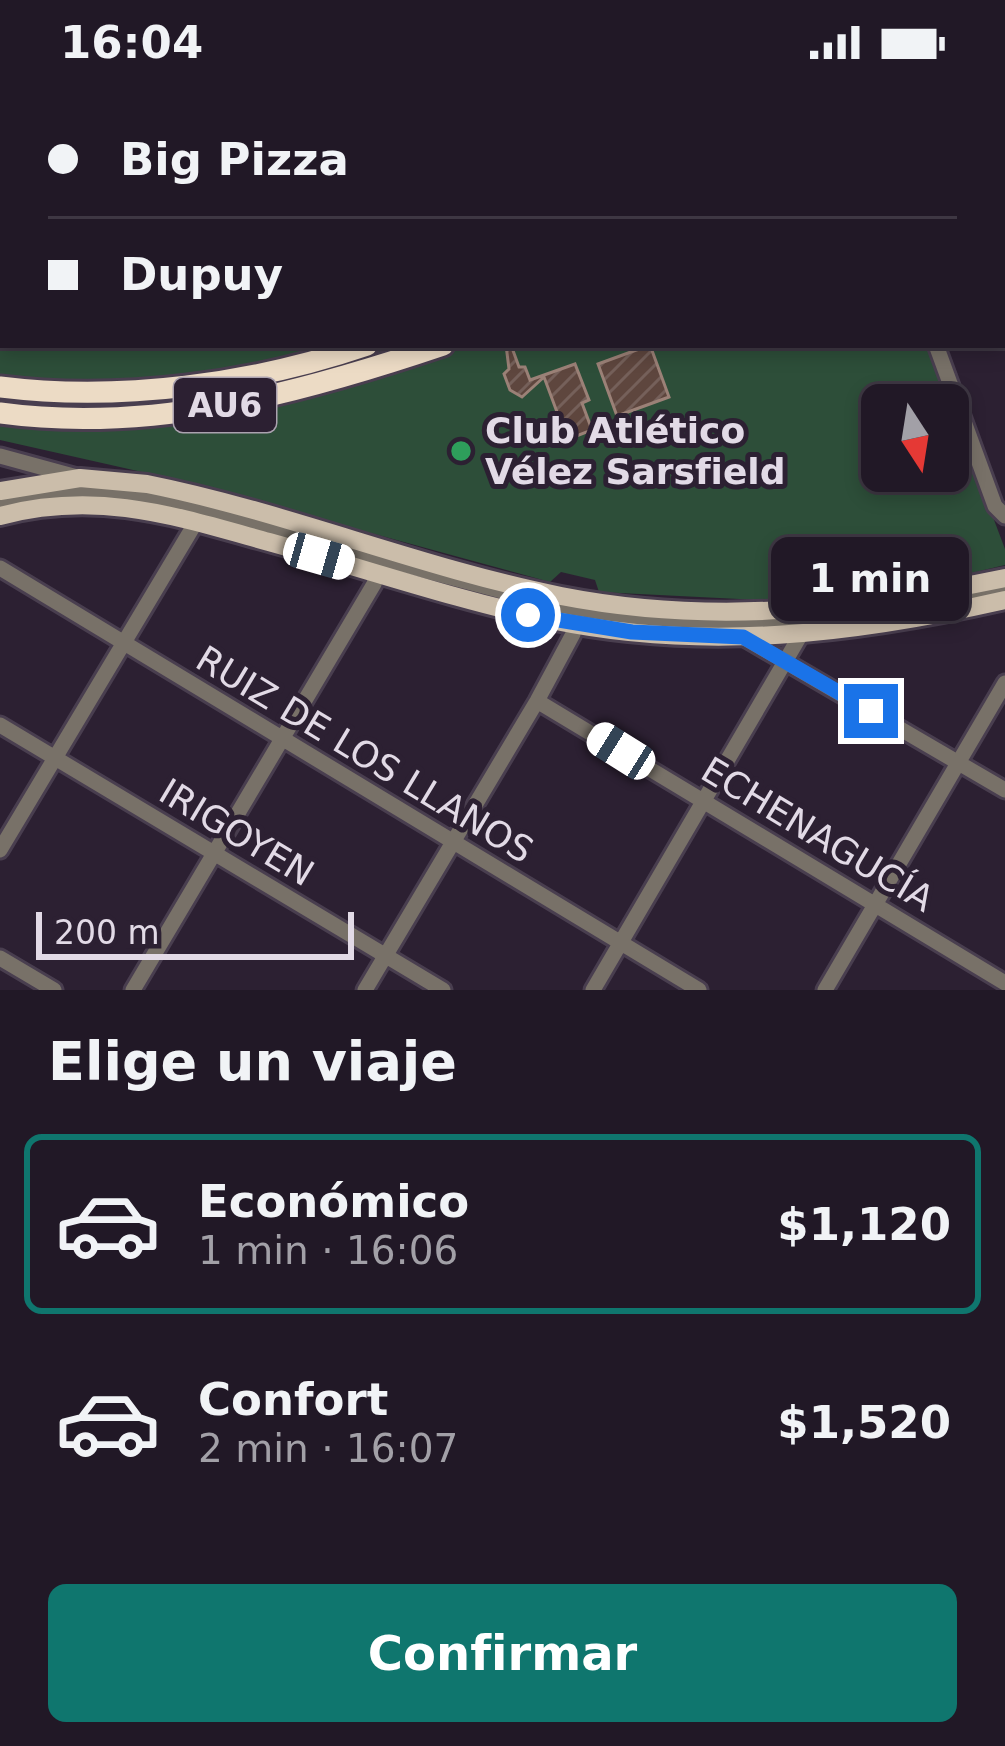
<!DOCTYPE html>
<html lang="es">
<head>
<meta charset="utf-8">
<style>
	body { margin:0; font-family:"DejaVu Sans",sans-serif; background:#2d2532; color:#f1f3f6; height:100vh; display:flex; flex-direction:column; font-size:45px; white-space:nowrap }
	* { box-sizing:border-box; margin:0 }
	p { font-size:39px; color:#a2a0a7 }
	.icon { flex:none; width:66px; height:66px; fill:none; stroke:currentColor; stroke-width:2; stroke-linecap:round; stroke-linejoin:round }
	.map { position:relative; height:906px; overflow:hidden }
	.drawer { display:flex; flex-direction:column; background:#211826; flex:1 }
	.drawer>* { flex:none }
	.hud { position:absolute; left:0px; top:0px; width:1005px; height:264px; box-shadow:0 6px 18px #0003,0 0 0 3px #3e3743; display:grid; align-content:center; height:264px; padding:0 48px; background:#211826 }
	.needle { width:78px; rotate:168deg }
	.buttons { position:absolute; left:861px; top:300px; display:grid; gap:24px }
	.buttons a { display:grid; place-items:center; width:108px; height:108px; border-radius:18px; background:#211826; box-shadow:0 6px 18px #0003,0 0 0 3px #3e3743; font-size:60px }
	.scale { position:absolute; left:36px; bottom:30px; width:318px; box-sizing:border-box; padding-left:12px; border:6px solid #e2dae6; border-top:0; font-size:33px; line-height:42px; white-space:nowrap; color:#e2dae6; -webkit-text-stroke:9px #2c2032; paint-order:stroke }
	.end { position:absolute; width:54px; height:54px; margin:-27px; border:15px solid #1a73e8; background:#fff; box-shadow:0 0 0 6px #fff }
	.from { border-radius:50% }
	.bubble { position:absolute; height:84px; border-radius:18px; background:#211826; box-shadow:0 6px 18px #0003,0 0 0 3px #3e3743; font-size:39px; font-weight:800; line-height:84px; text-align:center }
	.car { position:absolute; width:36px; height:72px; margin:-36px -18px; border-radius:15px; box-shadow:0 0 9px 3px #0007; background:linear-gradient(#fff 24%,#345 0 40%,#fff 0 76%,#345 0 86%,#fff 0) }
	.hud b { display:flex; align-items:center; gap:42px; height:114px; font-size:45px }
	.hud b+b { border-top:3px solid #3e3743 }
	.hud i { width:30px; height:30px; background:#f1f3f6 }
	ul { padding:0; list-style:none }
	li { display:flex; align-items:center; gap:36px; height:180px; margin:0 24px 18px; padding:0 24px; border:6px solid transparent; border-radius:18px }
	li div { flex:1 }
	li b { display:block; font-size:45px }
	li em { font-style:normal; font-weight:800 }
	li.selected { border-color:#0f766e }
	li>.icon { width:108px; height:108px; stroke-width:1.5 }
	h2 { padding:0 48px; font-size:54px; line-height:144px }
	.cta { display:flex; gap:24px; margin-top:auto; padding:24px 48px }
	.cta a { flex:1; height:138px; border-radius:18px; background:#0f766e; color:#fff; font-size:48px; font-weight:800; line-height:138px; text-align:center }
	.status { display:flex; justify-content:space-between; align-items:center; height:84px; padding:0 60px; background:#211826; direction:ltr }
	.status svg { height:33px; fill:currentColor }
	.map>svg:first-child { display:block }
	.built { fill:#36273e }
	.park { fill:#2d4e39; fill-rule:evenodd }
	.building { fill:url(#building-hatch); stroke:#9b8177; stroke-width:3 }
	.lines { fill:none; stroke-linecap:round; stroke-linejoin:round }
	.minor-casing { stroke:#493e4f; stroke-width:21 }
	.major-casing { stroke:#493e4f; stroke-width:24 }
	.highway-casing { stroke:#493e4f; stroke-width:27 }
	.minor { stroke:#787168; stroke-width:15 }
	.major { stroke:#cbbdaa; stroke-width:18 }
	.highway { stroke:#ecdbc5; stroke-width:21 }
	.route { stroke:#1a73e8; stroke-width:15 }
	.leisure-dot { fill:#2e9e5b; stroke:#2c2032; stroke-width:4.5 }
	.labels { text-anchor:middle; stroke-width:10; stroke-linejoin:round; paint-order:stroke }
	.shield { fill:#2c2032; stroke:#aba2b0; stroke-width:3 }
	.shield-label { font-size:33px; font-weight:bold; fill:#e2dae6 }
	.poi-label { font-size:36px; font-weight:bold; fill:#e2dae6; stroke:#2c2032; text-anchor:start }
	.street-label { font-size:36px; fill:#e2dae6; stroke:#2c2032 }
</style>
</head>
<body>
<div class="status"><b>16:04</b><svg viewBox="0 0 49 12"><path d="M0 12V9h3v3zM5 12V6h3v6zM10 12V3h3v9zM15 12V0h3v12zM26 1h20v11H26zM47 4h2v5h-2z"/></svg></div>
<div class="map">
<svg width="1005" height="906" viewBox="0 0 1005 906">
	<defs>
		<pattern id="building-hatch" width="6" height="6" patternUnits="userSpaceOnUse" patternTransform="scale(3)"><rect width="6" height="6" fill="#5e463e"/><path d="M-1 1l2-2M0 6l6-6M5 7l2-2" fill="none" stroke="#75605a"/></pattern>
	</defs>
	<rect width="100%" height="100%" fill="#2c2032"/>
	<path class="built" d="M 0,0 L 992,0 L 3,3 L 3,214 Z"/>
	<path class="park" d="M 0,214 L 3,261 L 928,261 L 1005,465 L 1005,481 L 896,507 L 780,517 L 599,508 L 595,496 L 561,488 L 550,498 L 173,395 L 0,356 ZM 882,321 L 948,321 L 948,387 L 882,387 Z"/>
	<path class="building" d="M 506,261 L 511,261 L 519,283 L 525,283 L 530,296 L 575,280 L 589,316 L 582,319 L 592,346 L 561,358 L 551,330 L 557,328 L 544,293 L 522,313 L 510,306 L 504,290 L 509,285 Z
		M 650,261 L 669,313 L 617,332 L 598,280 Z"/>
	<g class="lines">
		<defs>
			<path id="minor" d="M 659,0 L 660,3
				M 829,0 L 830,3
				M 0,197 L 3,197
				M 936,261 L 995,422 L 1005,432
				M 0,372 L 77,393
				M 0,420 L 69,408 L 140,411 L 603,534 L 684,541 L 844,536 L 1005,505
				M 0,484 L 699,906
				M 743,553 L 1005,706
				M 537,617 L 1005,899
				M 0,641 L 443,906
				M 0,766 L 196,438
				M 0,874 L 54,906
				M 133,906 L 374,500 L 379,478
				M 365,906 L 537,617 L 573,550 L 575,530
				M 593,906 L 800,552
				M 825,906 L 1005,599"/>
			<path id="major" d="M 0,407 L 80,394 L 147,400 C 287,428 421,484 561,512 C 714,542 855,525 1005,494
				M 0,432 C 98,406 175,432 269,458 C 363,484 456,516 551,536 C 704,568 855,550 1005,516"/>
			<path id="highway" d="M 1002,11 L 1005,10
				M 1002,42 L 1005,40
				M 0,303 C 120,318 253,300 367,261
				M 0,329 C 152,350 301,309 443,261"/>
		</defs>
		<use href="#minor" class="minor-casing"/>
		<use href="#major" class="major-casing"/>
		<use href="#highway" class="highway-casing"/>
		<use href="#minor" class="minor"/>
		<use href="#major" class="major"/>
		<use href="#highway" class="highway"/>
	</g>
	<g class="lines">
		<path class="route" d="M 528,531 L 632,548 L 743,553 L 871,627"/>
	</g>
	<circle class="leisure-dot" cx="461" cy="367" r="12"/>
	<g class="labels">
		<rect class="shield" x="174" y="294" width="102" height="54" rx="9"/>
		<g class="shield-label">
			<text x="225" y="333">AU6</text>
		</g>
		<g class="poi-label">
			<text x="485" y="359">Club Atlético<tspan x="485" dy="41">Vélez Sarsfield</tspan></text>
		</g>
		<g class="street-label">
			<text transform="translate(365 670) rotate(31)" y="13">RUIZ DE LOS LLANOS</text>
			<text transform="translate(237 748) rotate(31)" y="13">IRIGOYEN</text>
			<text transform="translate(818 750) rotate(31)" y="13">ECHENAGUCÍA</text>
		</g>
	</g>
</svg>
<div class="buttons">
<a><svg class="needle" viewBox="-14 -14 28 28"><path d="M0-13l5 13h-10z" fill="#e53935"/><path d="M0 13l5-13h-10z" fill="#a2a0a7"/></svg></a>
</div>
<div class="scale">200 m</div>
<i class="end from" style="left:528px;top:531px"></i>
<i class="end" style="left:871px;top:627px"></i>
<div class="bubble" style="left:771px;top:453px;width:198px">1 min</div>
<i class="car" style="left:319px;top:472px;rotate:106deg"></i>
<i class="car" style="left:621px;top:667px;rotate:302deg"></i>
<div class="hud">
<b><i class="from"></i>Big Pizza</b>
<b><i></i>Dupuy</b>
</div>
</div>
<section class="drawer">
<h2>Elige un viaje</h2>
<ul>
<li class="selected"><svg class="icon" aria-label="car" viewBox="0 0 24 24"><path d="M5 17H2v-5l4-1 3-4h7l3 4 3 1v5h-3M9 17h6M6 11h13"/><circle cx="7" cy="17" r="2"/><circle cx="17" cy="17" r="2"/></svg><div><b>Económico</b><p>1 min · 16:06</p></div><em>$1,120</em></li>
<li><svg class="icon" aria-label="car" viewBox="0 0 24 24"><path d="M5 17H2v-5l4-1 3-4h7l3 4 3 1v5h-3M9 17h6M6 11h13"/><circle cx="7" cy="17" r="2"/><circle cx="17" cy="17" r="2"/></svg><div><b>Confort</b><p>2 min · 16:07</p></div><em>$1,520</em></li>
</ul>
<div class="cta"><a>Confirmar</a></div>
</section>
</body>
</html>
